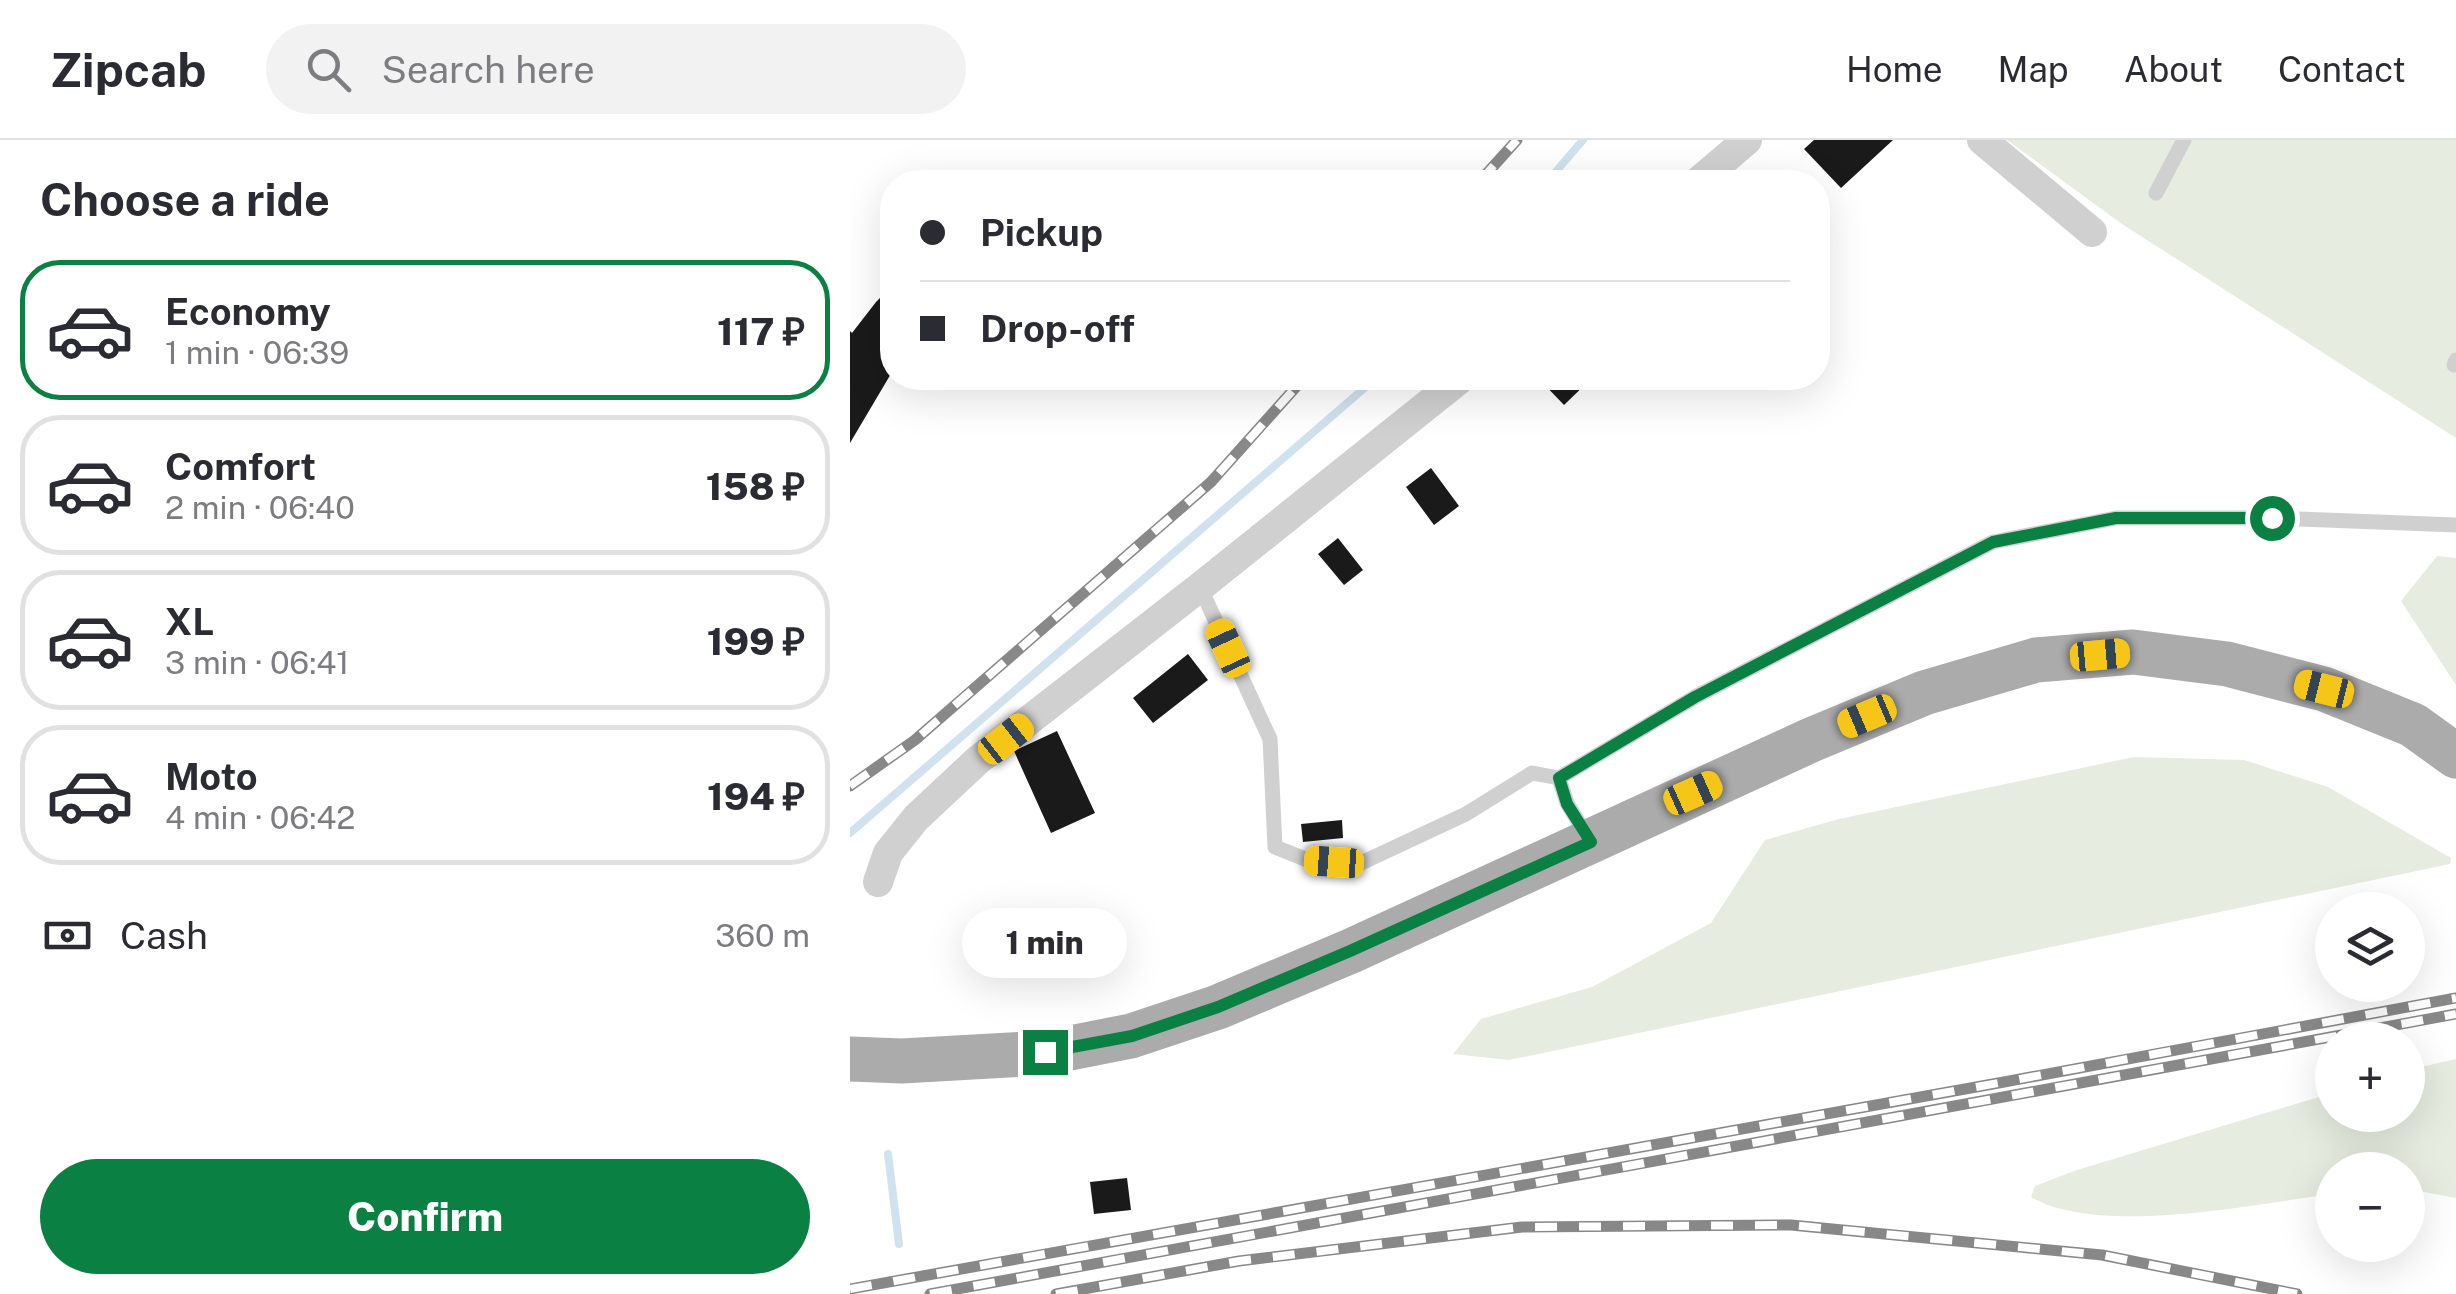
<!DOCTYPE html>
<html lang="en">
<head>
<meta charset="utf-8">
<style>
	body { margin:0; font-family:"Public Sans",sans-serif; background:#f2f2f3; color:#2b2b33; height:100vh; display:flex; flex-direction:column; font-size:38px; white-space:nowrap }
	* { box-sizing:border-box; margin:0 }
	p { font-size:32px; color:#7c7c81 }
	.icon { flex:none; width:55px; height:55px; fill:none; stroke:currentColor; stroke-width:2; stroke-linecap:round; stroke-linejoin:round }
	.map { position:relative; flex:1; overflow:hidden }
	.details { display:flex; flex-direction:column; background:#fff; width:850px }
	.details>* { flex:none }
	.guide { position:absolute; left:30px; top:30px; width:950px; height:220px; border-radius:40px; box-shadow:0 10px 40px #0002; display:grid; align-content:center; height:220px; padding:0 40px; background:#fff }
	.tools { position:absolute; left:1465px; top:752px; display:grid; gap:20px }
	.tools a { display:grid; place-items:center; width:110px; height:110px; border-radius:50%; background:#fff; box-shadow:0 10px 40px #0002; font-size:50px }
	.end { position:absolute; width:45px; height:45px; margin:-22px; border:12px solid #0b8043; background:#fff; box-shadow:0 0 0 5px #fff }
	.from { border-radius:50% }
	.bubble { position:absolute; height:70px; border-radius:35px; background:#fff; box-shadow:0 10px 40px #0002; font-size:32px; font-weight:800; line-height:70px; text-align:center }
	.car { position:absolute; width:30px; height:60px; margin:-30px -15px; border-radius:12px; box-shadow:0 0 8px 2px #0007; background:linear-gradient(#f5c518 24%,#345 0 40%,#f5c518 0 76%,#345 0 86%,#f5c518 0) }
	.guide b { display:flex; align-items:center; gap:35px; height:95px; font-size:38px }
	.guide b+b { border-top:2px solid #e1e1e2 }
	.guide i { width:25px; height:25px; background:#2b2b33 }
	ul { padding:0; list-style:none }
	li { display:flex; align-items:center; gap:30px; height:140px; margin:0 20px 15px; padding:0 20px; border:5px solid #e1e1e2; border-radius:40px }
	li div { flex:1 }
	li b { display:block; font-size:38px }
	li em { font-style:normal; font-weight:800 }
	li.active { border-color:#0b8043 }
	li>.icon { width:90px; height:90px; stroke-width:1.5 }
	h2 { padding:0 40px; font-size:45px; line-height:120px }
	.pay { display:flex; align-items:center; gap:25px; height:110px; padding:0 40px; font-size:38px }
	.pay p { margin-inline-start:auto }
	.action { display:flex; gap:20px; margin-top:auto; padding:20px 40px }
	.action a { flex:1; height:115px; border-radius:60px; background:#0b8043; color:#fff; font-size:40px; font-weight:800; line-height:115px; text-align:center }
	header { display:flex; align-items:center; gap:60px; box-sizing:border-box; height:140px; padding:0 50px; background:#fff; border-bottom:2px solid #e1e1e2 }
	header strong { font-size:48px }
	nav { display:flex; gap:55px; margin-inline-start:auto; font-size:35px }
	.search { width:700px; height:90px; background:#f2f2f3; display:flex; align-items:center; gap:25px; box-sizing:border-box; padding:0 35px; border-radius:55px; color:#7c7c81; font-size:38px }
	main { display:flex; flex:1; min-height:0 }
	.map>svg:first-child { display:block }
	.green { fill:#e6ecdf }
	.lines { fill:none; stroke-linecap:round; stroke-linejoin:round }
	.stream { stroke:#cfe2ee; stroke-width:8 }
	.building { fill:#1a1a1a }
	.lane { stroke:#d0d0d0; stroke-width:15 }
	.street { stroke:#d0d0d0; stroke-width:30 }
	.primary { stroke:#ababab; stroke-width:45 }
	.rail-casing { stroke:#888; stroke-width:11 }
	.rail { stroke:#fff; stroke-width:8; stroke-dasharray:22; stroke-linecap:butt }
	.route { stroke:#0b8043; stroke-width:12 }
</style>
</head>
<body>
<header>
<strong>Zipcab</strong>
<div class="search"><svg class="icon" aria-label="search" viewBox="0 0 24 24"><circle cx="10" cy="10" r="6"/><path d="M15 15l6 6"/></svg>Search here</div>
<nav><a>Home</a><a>Map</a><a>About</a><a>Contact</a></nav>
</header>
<main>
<section class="details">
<h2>Choose a ride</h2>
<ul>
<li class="active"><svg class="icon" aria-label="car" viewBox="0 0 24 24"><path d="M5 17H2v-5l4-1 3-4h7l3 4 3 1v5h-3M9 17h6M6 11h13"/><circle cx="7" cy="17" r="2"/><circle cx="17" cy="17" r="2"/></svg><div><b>Economy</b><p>1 min · 06:39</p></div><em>117 ₽</em></li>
<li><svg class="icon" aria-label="car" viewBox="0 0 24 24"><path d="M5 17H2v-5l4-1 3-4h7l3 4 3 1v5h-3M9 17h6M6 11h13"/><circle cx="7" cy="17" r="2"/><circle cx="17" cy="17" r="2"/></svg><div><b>Comfort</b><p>2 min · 06:40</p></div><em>158 ₽</em></li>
<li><svg class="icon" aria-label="car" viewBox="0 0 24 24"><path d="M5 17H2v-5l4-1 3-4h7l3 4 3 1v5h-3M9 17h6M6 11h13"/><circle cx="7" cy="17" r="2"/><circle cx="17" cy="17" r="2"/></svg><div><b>XL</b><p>3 min · 06:41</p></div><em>199 ₽</em></li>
<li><svg class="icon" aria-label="car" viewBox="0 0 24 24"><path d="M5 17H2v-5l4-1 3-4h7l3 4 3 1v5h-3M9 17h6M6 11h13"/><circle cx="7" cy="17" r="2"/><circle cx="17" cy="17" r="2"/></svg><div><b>Moto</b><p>4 min · 06:42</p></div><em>194 ₽</em></li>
</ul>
<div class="pay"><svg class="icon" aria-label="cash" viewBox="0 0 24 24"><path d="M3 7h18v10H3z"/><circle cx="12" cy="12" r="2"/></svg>Cash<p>360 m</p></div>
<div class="action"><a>Confirm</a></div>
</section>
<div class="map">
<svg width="1606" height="1154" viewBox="0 0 1606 1154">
	<rect width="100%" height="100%" fill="#fff"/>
	<path class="green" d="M 1157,0 L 1606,0 L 1606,298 L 1272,84 Z
		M 1587,416 L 1606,418 L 1606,545 L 1551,461 Z
		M 1284,617 L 1394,620 L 1478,647 L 1601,718 L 1600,724 L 659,920 L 603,914 L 631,879 L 742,847 L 861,783 L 915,700 L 989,679 Z
		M 1606,919 L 1606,1058 L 1558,1049 L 1558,1030 L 1482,1030 L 1482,1054 C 1406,1064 1247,1097 1181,1057 L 1185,1046 L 1227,1030 L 1482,953 L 1482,975 L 1558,975 L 1558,930 Z"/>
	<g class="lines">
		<path class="stream" d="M 697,42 L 733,0
			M 0,693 L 526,238
			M 38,1014 L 49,1104"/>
	</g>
	<path class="building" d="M 964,0 L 1043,0 L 991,48 L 954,9 Z
		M 42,146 L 42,232 L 0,303 L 0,191 L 2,193 L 26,162 Z
		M 693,238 L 742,238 L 714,265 L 690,240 Z
		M 581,328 L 609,366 L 584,385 L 556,347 Z
		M 488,398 L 513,430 L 494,445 L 468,414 Z
		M 338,514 L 358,540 L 303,583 L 283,558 Z
		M 207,591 L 245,673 L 201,693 L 164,611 Z
		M 492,680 L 493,698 L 453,702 L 451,684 Z
		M 277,1038 L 281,1070 L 244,1074 L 240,1042 Z"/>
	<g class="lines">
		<path class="lane" d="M 1306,53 L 1334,0
			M 1604,225 L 1606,220
			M 350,447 L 420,599 L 425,707 L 460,721 L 509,724 L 616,674 L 682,633 L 709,638
			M 738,698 L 717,663 L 709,638 L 845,557 L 1143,402 L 1266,378 L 1422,378 L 1606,385"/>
		<path class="street" d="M 1132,0 L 1242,92
			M 848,42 L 897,0
			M 28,742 L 38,713 L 66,678 L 128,620 L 350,447 L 611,238"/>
		<path class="primary" d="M 0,919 L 52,921 L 195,913 L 281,896 L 368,867 L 501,811 L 961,600 L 1074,553 L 1186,520 L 1283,512 L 1377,524 L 1474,549 L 1563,585 L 1606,616"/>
		<defs>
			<path id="rail" d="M 629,42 L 667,0
				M 0,646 L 65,600 L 361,342 L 454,238
				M 0,1149 L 1154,942 L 1606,858
				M 80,1154 L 1606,874
				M 206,1154 L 389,1121 L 672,1087 L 941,1085 L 1252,1115 L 1447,1154"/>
		</defs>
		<use href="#rail" class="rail-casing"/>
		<use href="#rail" class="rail"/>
	</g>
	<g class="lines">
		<path class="route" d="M 195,912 L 282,896 L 368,867 L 500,811 L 741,702 L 717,664 L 709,638 L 845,557 L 1143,402 L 1266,378 L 1422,378"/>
	</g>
</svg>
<div class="tools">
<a><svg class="icon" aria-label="layers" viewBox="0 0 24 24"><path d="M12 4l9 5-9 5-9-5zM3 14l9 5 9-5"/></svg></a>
<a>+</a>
<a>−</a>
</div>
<i class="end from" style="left:1422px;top:378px"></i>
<i class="end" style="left:195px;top:912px"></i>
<div class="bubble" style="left:112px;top:768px;width:165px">1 min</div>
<i class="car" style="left:378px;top:508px;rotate:335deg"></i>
<i class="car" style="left:1250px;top:515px;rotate:85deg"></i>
<i class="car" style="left:1474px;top:549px;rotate:284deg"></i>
<i class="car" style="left:1017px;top:576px;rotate:247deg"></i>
<i class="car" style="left:156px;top:599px;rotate:52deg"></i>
<i class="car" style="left:843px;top:653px;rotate:66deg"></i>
<i class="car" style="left:484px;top:722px;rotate:274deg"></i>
<div class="guide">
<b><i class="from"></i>Pickup</b>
<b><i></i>Drop-off</b>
</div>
</div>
</main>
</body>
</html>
